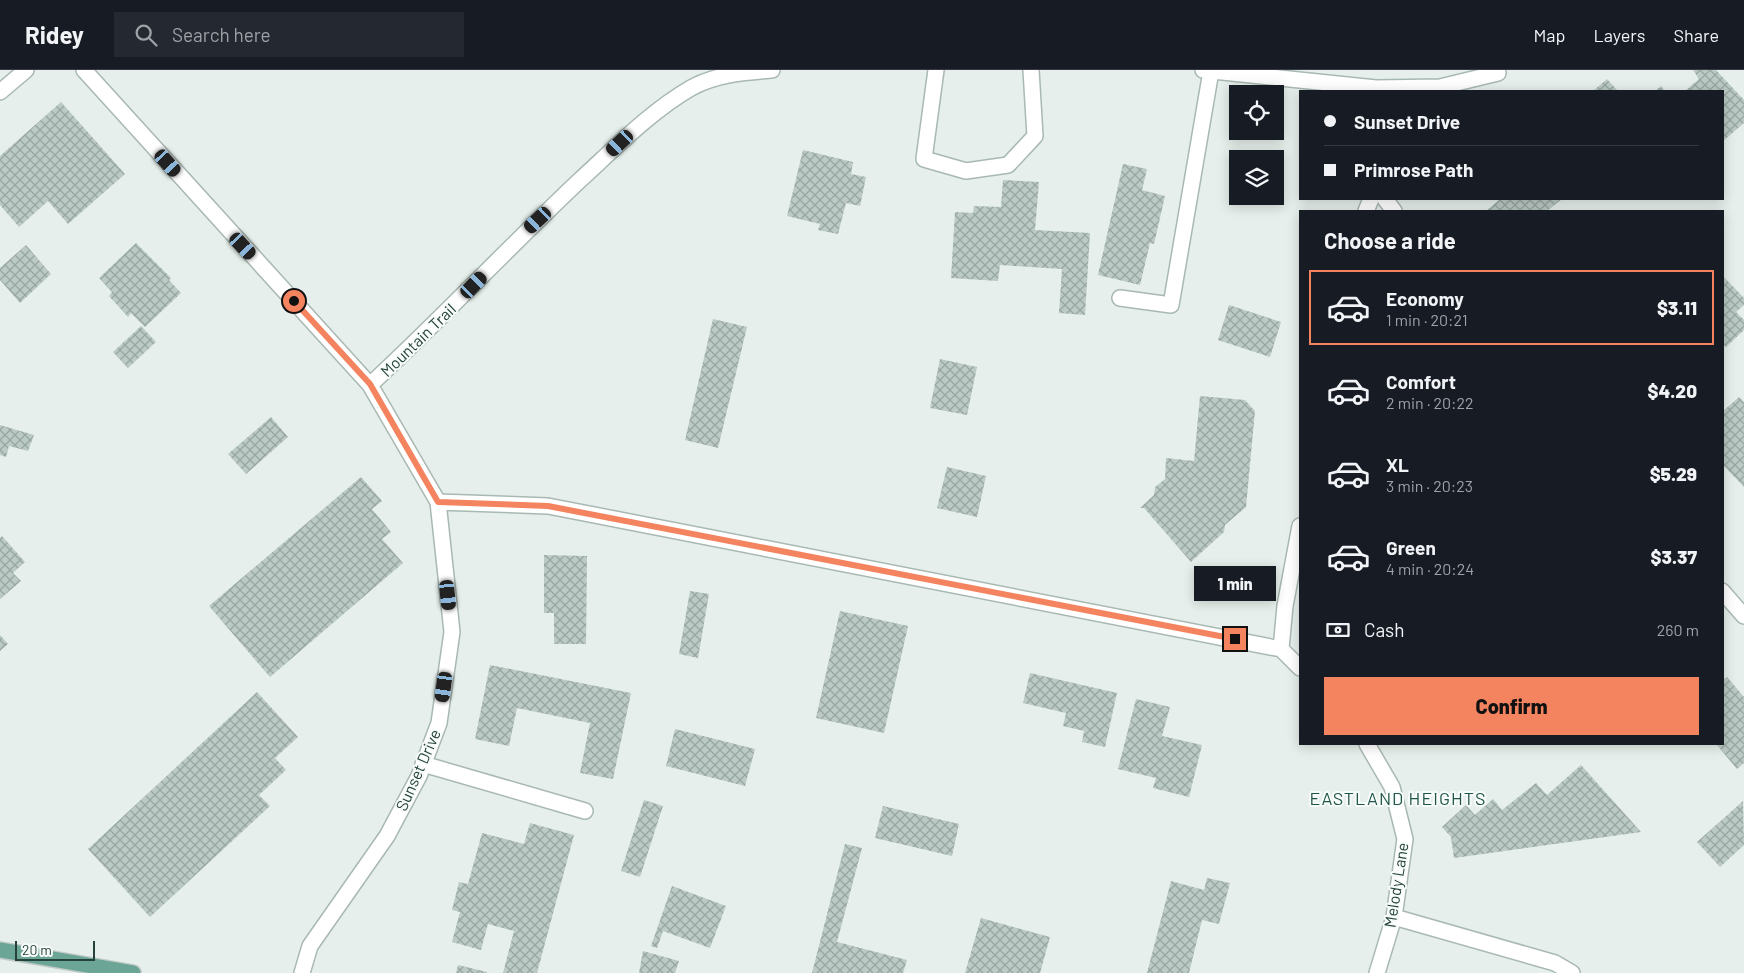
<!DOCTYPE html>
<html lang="en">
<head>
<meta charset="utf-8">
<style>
	body { margin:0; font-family:Barlow,sans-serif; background:#242831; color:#f1f3f6; height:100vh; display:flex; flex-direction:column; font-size:19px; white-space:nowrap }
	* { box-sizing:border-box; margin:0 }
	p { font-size:16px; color:#9ea1a6 }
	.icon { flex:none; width:28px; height:28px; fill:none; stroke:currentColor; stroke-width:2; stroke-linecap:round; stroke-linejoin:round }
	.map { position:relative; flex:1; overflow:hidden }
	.drawer { position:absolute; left:1299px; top:140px; width:425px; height:535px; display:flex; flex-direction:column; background:#171b24; border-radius:0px; box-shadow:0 2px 12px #0003 }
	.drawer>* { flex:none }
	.banner { position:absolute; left:1299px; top:20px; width:425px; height:110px; border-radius:0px; box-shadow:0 2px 12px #0003; display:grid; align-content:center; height:110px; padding:0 25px; background:#171b24 }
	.fabs { position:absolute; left:1229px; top:15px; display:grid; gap:10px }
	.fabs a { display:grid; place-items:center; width:55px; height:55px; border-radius:0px; background:#171b24; box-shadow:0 2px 12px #0003; font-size:25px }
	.scale { position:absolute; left:15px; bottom:12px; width:80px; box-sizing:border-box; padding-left:5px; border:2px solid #24423a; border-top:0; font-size:14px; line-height:18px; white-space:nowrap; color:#24423a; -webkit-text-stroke:4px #f7fbf9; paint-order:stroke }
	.end { position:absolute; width:22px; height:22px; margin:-11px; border:6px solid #f4845f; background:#111; box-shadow:0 0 0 2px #111 }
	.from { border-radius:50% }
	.bubble { position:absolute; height:35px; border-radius:0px; background:#171b24; box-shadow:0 2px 12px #0003; font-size:16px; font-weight:800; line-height:35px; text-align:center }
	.car { position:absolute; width:15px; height:30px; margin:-15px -8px; border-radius:6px; box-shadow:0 0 4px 1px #0007; background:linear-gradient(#222 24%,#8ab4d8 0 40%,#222 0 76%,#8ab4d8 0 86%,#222 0) }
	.banner b { display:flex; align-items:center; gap:18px; height:48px; font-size:19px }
	.banner b+b { border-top:1px solid #363941 }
	.banner i { width:12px; height:12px; background:#f1f3f6 }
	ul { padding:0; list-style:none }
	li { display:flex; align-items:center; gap:15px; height:75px; margin:0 10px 8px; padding:0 15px; border:2px solid transparent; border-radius:0px }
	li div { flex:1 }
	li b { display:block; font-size:19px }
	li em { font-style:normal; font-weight:800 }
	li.current { border-color:#f4845f }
	li>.icon { width:45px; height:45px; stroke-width:1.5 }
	h2 { padding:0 25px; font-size:22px; line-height:60px }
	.pay { display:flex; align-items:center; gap:12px; height:55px; padding:0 25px; font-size:19px }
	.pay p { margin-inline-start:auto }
	.primary-button { display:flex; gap:10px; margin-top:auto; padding:10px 25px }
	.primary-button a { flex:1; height:58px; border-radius:0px; background:#f4845f; color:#111; font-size:20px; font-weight:800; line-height:58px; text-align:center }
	header { display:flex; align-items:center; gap:30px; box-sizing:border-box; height:70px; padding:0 25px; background:#171b24; border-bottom:1px solid #363941 }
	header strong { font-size:24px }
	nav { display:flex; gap:28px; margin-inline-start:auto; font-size:18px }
	.search { width:350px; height:45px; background:#242831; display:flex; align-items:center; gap:12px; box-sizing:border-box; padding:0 18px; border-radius:0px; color:#9ea1a6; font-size:19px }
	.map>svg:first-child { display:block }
	.building { fill:url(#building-cross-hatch) }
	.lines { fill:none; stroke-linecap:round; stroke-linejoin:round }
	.minor-casing { stroke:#a8b8b2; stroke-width:18 }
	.major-casing { stroke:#c2cac8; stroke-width:18 }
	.minor { stroke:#fff; stroke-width:15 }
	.major { stroke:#6aa596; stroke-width:15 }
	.route { stroke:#f4845f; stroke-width:6 }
	.labels { text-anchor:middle; stroke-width:4; stroke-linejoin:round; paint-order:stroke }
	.street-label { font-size:16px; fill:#24423a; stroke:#f7fbf9 }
	.neighbourhood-label { font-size:18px; letter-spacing:1px; fill:#1f5548; stroke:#f7fbf9 }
</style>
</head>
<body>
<header>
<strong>Ridey</strong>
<div class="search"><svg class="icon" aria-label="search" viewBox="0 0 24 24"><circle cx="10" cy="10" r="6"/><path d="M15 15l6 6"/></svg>Search here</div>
<nav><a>Map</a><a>Layers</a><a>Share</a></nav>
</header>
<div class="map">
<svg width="1744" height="903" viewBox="0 0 1744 903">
	<defs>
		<pattern id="building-cross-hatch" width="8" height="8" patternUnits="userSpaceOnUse" patternTransform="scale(1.25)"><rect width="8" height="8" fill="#bbcac4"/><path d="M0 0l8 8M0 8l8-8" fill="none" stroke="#98a6a0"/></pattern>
	</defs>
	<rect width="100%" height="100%" fill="#e6efeb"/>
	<path class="building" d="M 1693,0 L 1716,0 L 1744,30 L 1744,53 L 1722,72 L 1722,21 L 1685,21 L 1699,9 Z
		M 1607,9 L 1618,21 L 1593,21 Z
		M 1661,16 L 1665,21 L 1655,21 Z
		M 61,32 L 125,104 L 68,154 L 48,131 L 19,157 L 0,135 L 0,86 Z
		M 803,80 L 853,92 L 851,104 L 866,107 L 860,136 L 846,133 L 838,164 L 818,160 L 820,154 L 787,146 Z
		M 1123,94 L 1147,99 L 1142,120 L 1165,126 L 1154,174 L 1150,173 L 1140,215 L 1098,205 Z
		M 1003,110 L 1039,112 L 1035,160 L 1090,163 L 1085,245 L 1059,243 L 1062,199 L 1000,195 L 998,211 L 951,208 L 955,142 L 973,143 L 974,136 L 1001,137 Z
		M 1500,129 L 1562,129 L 1547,141 L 1486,141 Z
		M 136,173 L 171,208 L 169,210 L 181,223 L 145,257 L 131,243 L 128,247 L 109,226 L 112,222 L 99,208 Z
		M 26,175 L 51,204 L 20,233 L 0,210 L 0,198 Z
		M 1722,205 L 1744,228 L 1744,235 L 1736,242 L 1744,250 L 1744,260 L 1726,277 L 1722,273 Z
		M 1229,235 L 1281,252 L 1270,287 L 1218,270 Z
		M 713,249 L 747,257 L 718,378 L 685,370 Z
		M 141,256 L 156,272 L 128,298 L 113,282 Z
		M 940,289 L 977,297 L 967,345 L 930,338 Z
		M 1200,326 L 1245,330 L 1255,341 L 1246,437 L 1225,455 L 1224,462 L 1191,492 L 1144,438 L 1140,438 L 1154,425 L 1155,417 L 1165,409 L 1166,388 L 1194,391 Z
		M 1739,327 L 1744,332 L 1744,417 L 1722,394 L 1722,342 Z
		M 271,347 L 288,367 L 246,404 L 228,384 Z
		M 0,355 L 34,365 L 28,381 L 9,376 L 6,387 L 0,385 Z
		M 947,397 L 986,406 L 977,447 L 937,438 Z
		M 361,407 L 382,431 L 372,439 L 391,462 L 382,469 L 403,493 L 270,607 L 209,536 Z
		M 2,466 L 25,492 L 13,503 L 21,511 L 0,529 L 0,468 Z
		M 544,485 L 587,486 L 586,574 L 554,574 L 554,543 L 544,543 Z
		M 690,521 L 709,524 L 698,588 L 679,584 Z
		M 840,541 L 908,556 L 884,663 L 816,648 Z
		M 0,565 L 8,574 L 0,581 Z
		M 490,595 L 631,623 L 613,709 L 580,703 L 590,653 L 517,638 L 509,676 L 475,669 Z
		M 1030,603 L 1117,623 L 1105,677 L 1082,672 L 1084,661 L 1063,656 L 1066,643 L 1023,633 Z
		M 1727,607 L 1744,627 L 1744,693 L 1737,699 L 1716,674 L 1722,674 L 1722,610 Z
		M 257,622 L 298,667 L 275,688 L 286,700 L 259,725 L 270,736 L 150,847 L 88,779 Z
		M 1136,629 L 1170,637 L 1162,666 L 1202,675 L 1189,727 L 1153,718 L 1156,708 L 1118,699 Z
		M 675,659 L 755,679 L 745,716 L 666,696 Z
		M 1581,695 L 1641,762 L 1454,788 L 1451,767 L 1442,757 L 1466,735 L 1475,745 L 1493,729 L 1502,740 L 1536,713 L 1547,725 Z
		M 644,730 L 663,736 L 640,807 L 621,801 Z
		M 1743,731 L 1744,775 L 1720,797 L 1697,772 Z
		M 883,736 L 959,754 L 952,786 L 875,768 Z
		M 530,753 L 574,765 L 537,903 L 503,903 L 514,861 L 488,854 L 481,880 L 452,872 L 460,842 L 452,840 L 459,812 L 468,814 L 482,763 L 524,774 Z
		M 845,774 L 862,778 L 837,872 L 907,890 L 903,903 L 812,903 Z
		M 1207,808 L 1230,813 L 1219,854 L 1202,850 L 1189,903 L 1147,903 L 1171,811 L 1204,820 Z
		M 672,816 L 726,836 L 710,878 L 663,861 L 657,878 L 651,876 Z
		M 981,848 L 1050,867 L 1040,903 L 965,903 Z
		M 643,881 L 679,891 L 675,903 L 639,903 Z
		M 458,895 L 487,902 L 487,903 L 456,903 Z"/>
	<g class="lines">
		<defs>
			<path id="minor" d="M 84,0 L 370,315 L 438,432 L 452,562 L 439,653 L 419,706 L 387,766 L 310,876 L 302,903
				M 936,0 L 924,89 L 966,101 L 1008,95 L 1035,66 L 1031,0
				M 1203,0 L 1376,18 L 1440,17 L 1498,3
				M 0,22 L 26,0
				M 1385,129 L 1394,141
				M 1366,141 L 1371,129
				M 1120,228 L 1171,235 L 1211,1
				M 370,315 C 442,248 509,177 580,110 C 614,79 651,41 691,18 C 716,4 745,2 772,0
				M 438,432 L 548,436 L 1281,579
				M 1300,456 L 1285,536 L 1281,579 L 1300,598
				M 1722,521 L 1744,546
				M 1367,674 L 1392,717 L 1405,769 L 1394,847 L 1377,903
				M 423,694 L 585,741
				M 1394,847 L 1555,893 L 1572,903"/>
			<path id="major" d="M 0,880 L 133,903"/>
		</defs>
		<use href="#minor" class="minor-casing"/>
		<use href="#major" class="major-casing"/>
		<use href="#minor" class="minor"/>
		<use href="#major" class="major"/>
	</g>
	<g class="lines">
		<path class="route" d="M 294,231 L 370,314 L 438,432 L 548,436 L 1235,569"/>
	</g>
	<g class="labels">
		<g class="street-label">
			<text transform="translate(418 270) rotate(-44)" y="6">Mountain Trail</text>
			<text transform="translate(418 700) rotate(-66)" y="6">Sunset Drive</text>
			<text transform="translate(1396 815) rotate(-81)" y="6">Melody Lane</text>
		</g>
		<g class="neighbourhood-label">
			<text x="1398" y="735">EASTLAND HEIGHTS</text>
		</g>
	</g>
</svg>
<div class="fabs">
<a><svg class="icon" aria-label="locate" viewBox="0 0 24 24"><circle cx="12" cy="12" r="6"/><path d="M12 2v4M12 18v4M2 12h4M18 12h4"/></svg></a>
<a><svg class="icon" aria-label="layers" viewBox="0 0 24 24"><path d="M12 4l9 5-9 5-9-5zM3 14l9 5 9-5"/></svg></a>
</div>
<div class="scale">20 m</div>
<i class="end from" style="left:294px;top:231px"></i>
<i class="end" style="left:1235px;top:569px"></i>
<div class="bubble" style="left:1194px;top:496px;width:82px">1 min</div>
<i class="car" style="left:620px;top:73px;rotate:227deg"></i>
<i class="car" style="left:168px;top:93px;rotate:138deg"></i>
<i class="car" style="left:538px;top:150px;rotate:227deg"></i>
<i class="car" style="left:243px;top:176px;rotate:137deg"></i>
<i class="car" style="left:474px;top:215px;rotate:44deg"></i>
<i class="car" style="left:448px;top:525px;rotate:174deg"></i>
<i class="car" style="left:444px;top:617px;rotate:188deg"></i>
<div class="banner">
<b><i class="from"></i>Sunset Drive</b>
<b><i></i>Primrose Path</b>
</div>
<section class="drawer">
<h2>Choose a ride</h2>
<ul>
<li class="current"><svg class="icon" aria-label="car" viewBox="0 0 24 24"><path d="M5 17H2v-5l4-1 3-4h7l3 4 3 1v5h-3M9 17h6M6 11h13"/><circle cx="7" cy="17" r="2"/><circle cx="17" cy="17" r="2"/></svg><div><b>Economy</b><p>1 min · 20:21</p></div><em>$3.11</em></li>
<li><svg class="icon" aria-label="car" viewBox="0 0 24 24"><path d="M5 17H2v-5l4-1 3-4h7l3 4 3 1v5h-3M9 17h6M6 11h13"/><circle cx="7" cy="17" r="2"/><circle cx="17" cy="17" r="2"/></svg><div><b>Comfort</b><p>2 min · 20:22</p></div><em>$4.20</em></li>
<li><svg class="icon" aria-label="car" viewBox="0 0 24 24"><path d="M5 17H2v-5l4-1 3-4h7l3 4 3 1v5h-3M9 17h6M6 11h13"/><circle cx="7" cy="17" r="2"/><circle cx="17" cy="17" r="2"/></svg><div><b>XL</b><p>3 min · 20:23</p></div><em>$5.29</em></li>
<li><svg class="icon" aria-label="car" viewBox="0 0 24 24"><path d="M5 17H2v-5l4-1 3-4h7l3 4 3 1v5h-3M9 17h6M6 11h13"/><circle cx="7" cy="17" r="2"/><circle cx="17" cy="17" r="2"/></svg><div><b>Green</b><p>4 min · 20:24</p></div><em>$3.37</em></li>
</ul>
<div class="pay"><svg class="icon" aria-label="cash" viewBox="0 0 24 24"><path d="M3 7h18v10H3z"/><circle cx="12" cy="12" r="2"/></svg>Cash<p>260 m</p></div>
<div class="primary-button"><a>Confirm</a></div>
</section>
</div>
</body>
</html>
